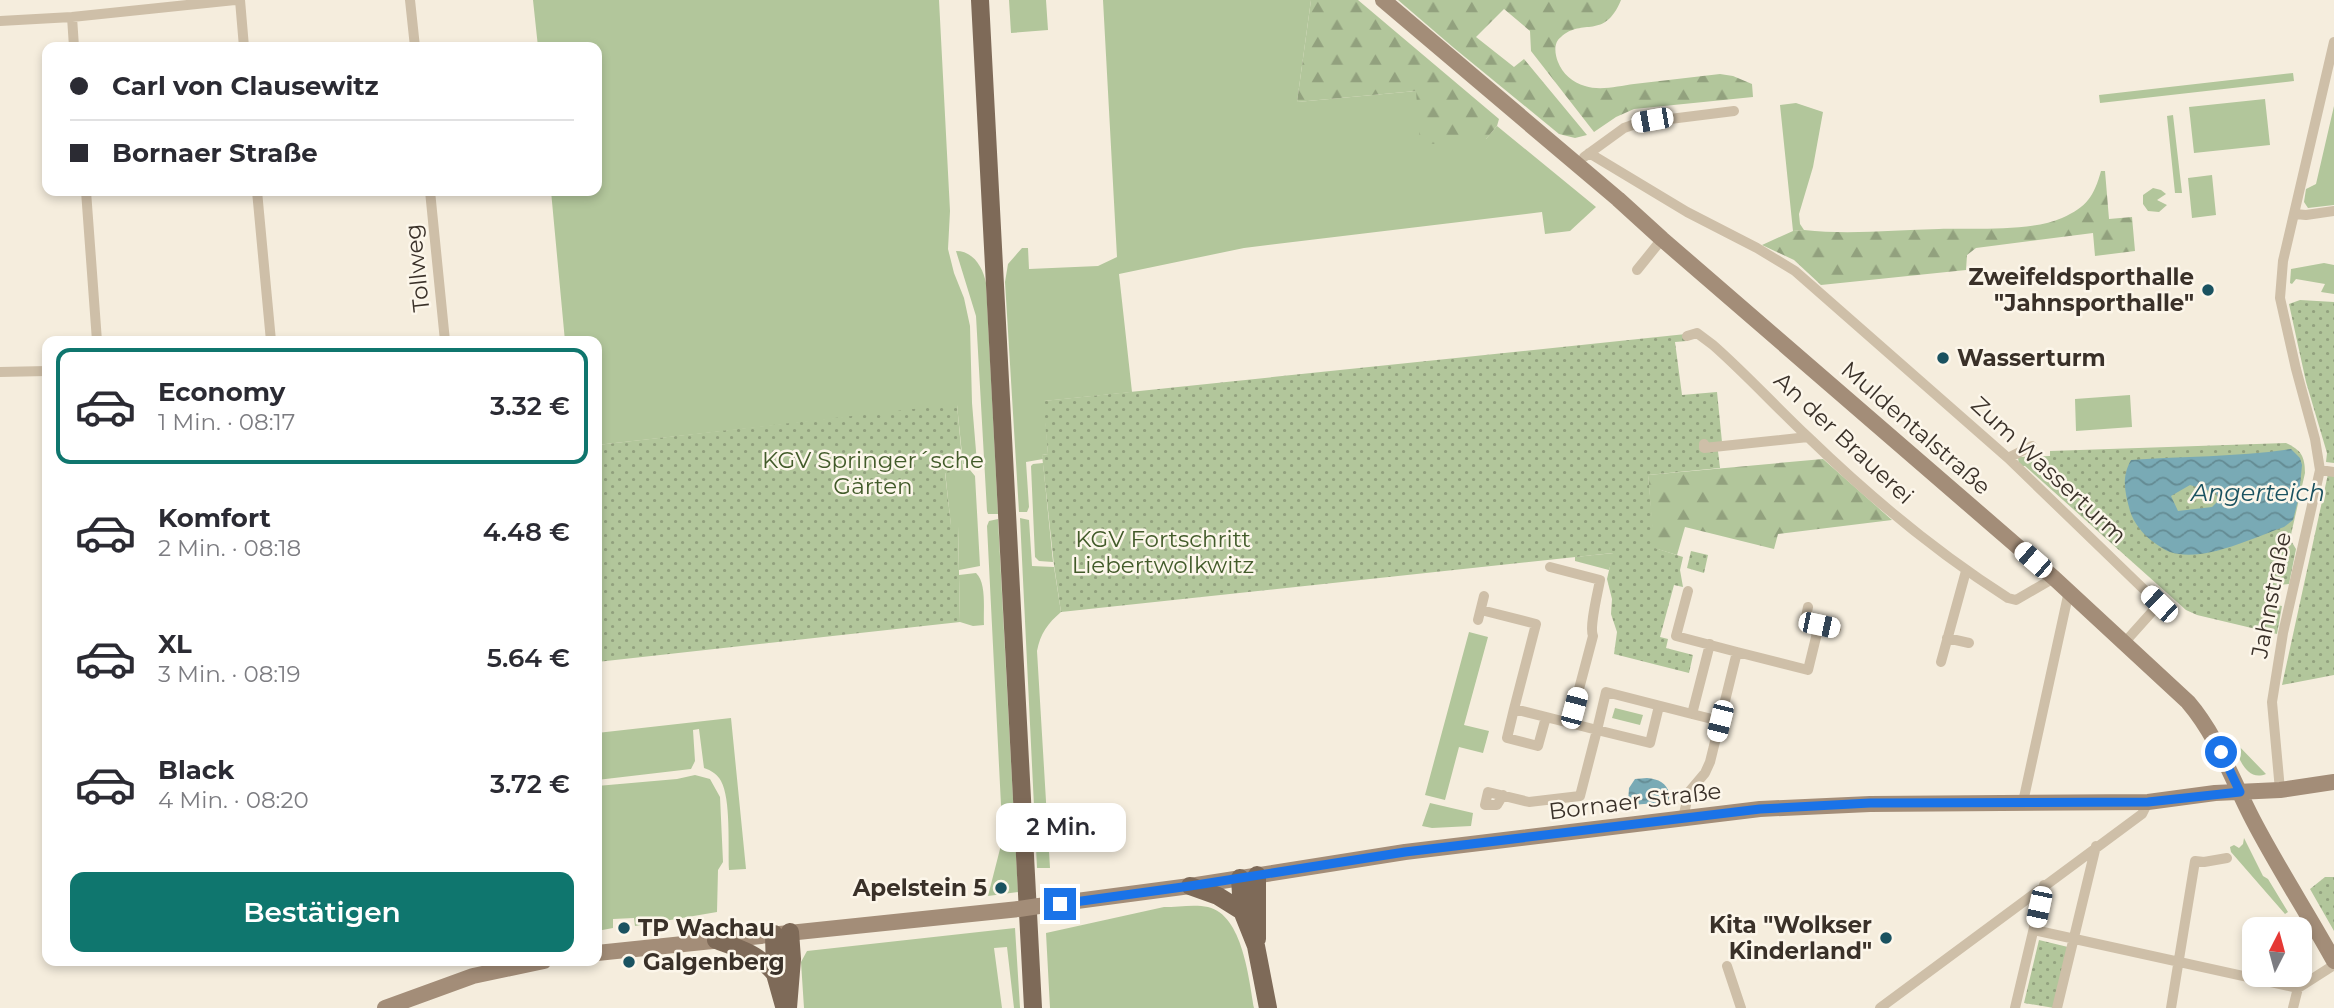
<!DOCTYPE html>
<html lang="de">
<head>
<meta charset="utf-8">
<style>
	body { margin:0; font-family:Montserrat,sans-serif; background:#f7f7f7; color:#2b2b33; height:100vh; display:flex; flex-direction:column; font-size:26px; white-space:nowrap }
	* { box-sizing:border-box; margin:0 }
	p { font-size:23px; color:#7c7c81 }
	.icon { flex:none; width:38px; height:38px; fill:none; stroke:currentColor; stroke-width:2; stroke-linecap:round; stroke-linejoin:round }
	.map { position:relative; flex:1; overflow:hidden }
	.drawer { position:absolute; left:42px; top:336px; width:560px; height:630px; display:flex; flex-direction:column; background:#fff; border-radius:14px; box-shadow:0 4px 10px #0003 }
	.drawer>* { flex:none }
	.top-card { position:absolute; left:42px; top:42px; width:560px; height:154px; border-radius:14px; box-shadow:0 4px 10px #0003; display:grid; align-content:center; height:154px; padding:0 28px; background:#fff }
	.needle { width:46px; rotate:6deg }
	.controls { position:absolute; left:2242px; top:917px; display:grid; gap:14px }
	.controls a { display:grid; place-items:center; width:70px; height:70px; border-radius:14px; background:#fff; box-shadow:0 4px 10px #0003; font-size:35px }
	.end { position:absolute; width:32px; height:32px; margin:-16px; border:9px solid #1a73e8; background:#fff; box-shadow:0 0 0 4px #fff }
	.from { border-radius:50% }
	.bubble { position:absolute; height:49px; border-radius:14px; background:#fff; box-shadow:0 4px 10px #0003; font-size:23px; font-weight:600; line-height:49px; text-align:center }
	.car { position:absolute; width:21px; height:42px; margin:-21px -10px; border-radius:9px; box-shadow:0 0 5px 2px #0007; background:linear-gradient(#fff 24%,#345 0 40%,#fff 0 76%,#345 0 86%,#fff 0) }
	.top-card b { display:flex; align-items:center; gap:24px; height:66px; font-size:26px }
	.top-card b+b { border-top:2px solid #e1e1e2 }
	.top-card i { width:18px; height:18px; background:#2b2b33 }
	ul { padding:12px 0 0; list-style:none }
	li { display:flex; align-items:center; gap:21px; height:116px; margin:0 14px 10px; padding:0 14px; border:4px solid transparent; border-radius:14px }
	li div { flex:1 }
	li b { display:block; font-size:26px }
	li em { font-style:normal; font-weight:600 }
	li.on { border-color:#0f766e }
	li>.icon { width:63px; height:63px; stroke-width:1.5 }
	.button { display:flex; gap:14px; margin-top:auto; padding:14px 28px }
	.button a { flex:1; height:80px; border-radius:14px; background:#0f766e; color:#fff; font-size:28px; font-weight:600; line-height:80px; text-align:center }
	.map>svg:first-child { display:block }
	.grass { fill:#b2c69b }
	.forest { fill:url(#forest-firs) }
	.park { fill:url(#park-dots) }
	.water { fill:url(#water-waves); fill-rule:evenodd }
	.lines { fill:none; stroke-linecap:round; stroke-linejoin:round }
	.street { stroke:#cebfa8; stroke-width:10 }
	.secondary { stroke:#a38d78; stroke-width:16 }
	.primary { stroke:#7e6a58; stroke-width:18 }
	.secondary-bridge { stroke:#a38d78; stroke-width:16 }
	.route { stroke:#1a73e8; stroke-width:9 }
	.poi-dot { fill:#1a5260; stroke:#fcf6ea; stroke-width:2.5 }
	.labels { text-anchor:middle; stroke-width:5; stroke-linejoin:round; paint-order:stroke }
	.street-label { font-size:23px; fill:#3a3129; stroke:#fcf6ea }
	.poi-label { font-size:23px; font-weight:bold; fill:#3a3129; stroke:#fcf6ea; text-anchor:end }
	.park-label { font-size:23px; fill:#425b2a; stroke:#fcf6ea }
	.water-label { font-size:24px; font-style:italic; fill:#1a5260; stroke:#fcf6ea }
</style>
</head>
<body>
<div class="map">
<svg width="2334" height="1008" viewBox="0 0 2334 1008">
	<defs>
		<pattern id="forest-firs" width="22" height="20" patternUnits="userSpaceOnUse" patternTransform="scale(1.75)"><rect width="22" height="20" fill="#b2c69b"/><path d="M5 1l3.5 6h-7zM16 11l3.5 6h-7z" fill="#92a17e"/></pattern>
		<pattern id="park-dots" width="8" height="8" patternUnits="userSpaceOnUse" patternTransform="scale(1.75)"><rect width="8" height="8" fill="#b2c69b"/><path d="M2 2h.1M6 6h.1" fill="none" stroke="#92a17e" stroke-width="1.8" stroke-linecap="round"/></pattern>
		<pattern id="water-waves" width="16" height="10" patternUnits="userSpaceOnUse" patternTransform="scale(1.75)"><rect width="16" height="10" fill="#79aab5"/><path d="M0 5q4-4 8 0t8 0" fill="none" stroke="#648b93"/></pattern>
	</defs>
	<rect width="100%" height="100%" fill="#f5eddd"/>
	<path class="grass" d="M 533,0 L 939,0 L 950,211 L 948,249 L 954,273 L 964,298 L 970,326 L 972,403 L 977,463 L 963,464 L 957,405 L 597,445 L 597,341 L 565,341 L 551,191 L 597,191 L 597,47 L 538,47 Z
		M 1009,0 L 1046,0 L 1048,30 L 1011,33 Z
		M 1103,0 L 1311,0 L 1297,102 L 1416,91 L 1486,139 L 1497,126 L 1596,207 L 1570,231 L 1545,234 L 1542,212 L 1244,248 L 1119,274 L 1132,392 L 1044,401 L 1048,454 L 1042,455 L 1043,459 L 1026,462 L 1029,507 L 1027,512 L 1019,512 L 1005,282 L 1008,264 L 1022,248 L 1028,248 L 1029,269 L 1098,266 L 1117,257 Z
		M 2293,73 L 2294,81 L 2100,103 L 2099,95 Z
		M 2265,99 L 2270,145 L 2194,153 L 2189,107 Z
		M 1796,103 L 1823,112 L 1813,167 L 1799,214 L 1800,224 L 1804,230 L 1793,231 L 1780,105 Z
		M 2334,106 L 2334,205 L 2308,208 L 2304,202 L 2306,189 L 2316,184 Z
		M 2173,115 L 2182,193 L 2175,193 L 2167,116 Z
		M 2212,175 L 2216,215 L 2192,218 L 2188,178 Z
		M 2153,188 L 2161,190 L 2166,194 L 2157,200 L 2167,205 L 2159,212 L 2148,211 L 2143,204 L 2143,195 Z
		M 956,251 C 974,251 983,268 986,283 L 998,514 L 988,514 L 987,511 L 976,316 Z
		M 2324,263 L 2334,265 L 2334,294 L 2321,292 L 2325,284 L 2296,279 L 2292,284 L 2290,283 L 2291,269 Z
		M 2130,395 L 2132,427 L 2076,431 L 2075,399 Z
		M 1043,463 L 1053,562 L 1039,561 L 1035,557 L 1031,466 L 1033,464 Z
		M 970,470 L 975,476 L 980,566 L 959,570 L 958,526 L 951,526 L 945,471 Z
		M 1020,518 L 1029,520 L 1032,566 L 1054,567 L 1061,612 C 1048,623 1040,634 1037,651 L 1050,868 L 1037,868 Z
		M 998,519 L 1018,892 L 988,896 L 1000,849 L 1002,825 L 987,526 L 989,521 Z
		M 1614,553 L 1609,570 L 1575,561 L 1575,557 Z
		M 976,573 C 987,583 983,611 984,625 L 973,626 L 960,622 L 959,575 Z
		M 1469,632 L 1488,637 L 1464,725 L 1489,731 L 1483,753 L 1459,747 L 1445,800 L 1425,795 Z
		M 1615,708 L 1643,715 L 1640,725 L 1612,718 Z
		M 731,718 L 746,869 L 729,870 C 728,847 731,799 721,781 C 718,775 711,770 704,768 L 699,729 L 693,730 L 695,761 L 691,769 L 597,780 L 597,733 Z
		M 2234,741 L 2266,774 C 2246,782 2239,757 2232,743 Z
		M 695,775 L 710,779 L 720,797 L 723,862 L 718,870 L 717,912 L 635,926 L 634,918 L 613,919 L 613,928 L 597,931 L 597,786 L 677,779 Z
		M 1430,803 L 1473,813 L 1471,826 L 1432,828 L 1422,826 Z
		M 2244,838 L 2263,876 L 2268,879 L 2288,912 L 2285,914 L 2231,852 L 2230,847 L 2234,845 L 2239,848 L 2243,844 Z
		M 1164,907 C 1178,907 1195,904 1208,907 C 1243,915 1249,980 1254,1008 L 1050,1008 L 1046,933 Z
		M 1015,928 L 1020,1008 L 1014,1008 L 1007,947 L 994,948 L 1002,1008 L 804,1008 L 801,962 L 807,951 Z"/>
	<path class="forest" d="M 1311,0 L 1358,0 L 1499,119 L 1497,126 L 1486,139 L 1420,145 L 1416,91 L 1297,102 Z
		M 1398,0 L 1621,0 C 1604,41 1583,17 1561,37 C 1553,43 1555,54 1558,62 C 1562,73 1573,83 1585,86 C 1600,91 1619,86 1634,84 C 1663,81 1691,77 1720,74 L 1733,76 L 1752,84 L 1753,97 L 1634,109 L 1616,117 L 1594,132 L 1531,51 L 1530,31 L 1504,9 L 1476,37 L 1514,67 L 1524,59 L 1587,135 L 1575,138 L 1559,134 L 1454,48 Z
		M 2101,171 L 2105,171 L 2109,219 L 2132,217 L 2135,251 L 2095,256 L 2093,233 L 1976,248 L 1967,255 L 1966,270 L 1821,285 L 1794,260 L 1762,245 L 1793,231 L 1804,230 C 1848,235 1895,230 1939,229 C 1973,228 2031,232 2062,218 C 2087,207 2094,196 2101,171 Z
		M 1823,459 L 1892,520 L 1778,534 L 1774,549 L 1685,527 L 1677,555 L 1654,548 L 1648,475 Z"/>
	<path class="park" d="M 2300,300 L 2334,302 L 2334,463 L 2326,462 L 2327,453 L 2306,382 L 2289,304 Z
		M 1686,334 L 1687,341 L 1675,342 L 1682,395 L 1717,392 L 1722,442 L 1717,443 L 1720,468 L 1648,475 L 1655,548 L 1683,557 L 1680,570 L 1683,587 L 1674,585 L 1660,637 L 1668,639 L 1666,648 L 1693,655 L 1689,673 L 1614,654 L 1617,632 L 1611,614 L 1612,599 L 1607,579 L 1613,553 L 1061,612 L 1054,565 L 1042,455 L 1048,454 L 1043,401 Z
		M 957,404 L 963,470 L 945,473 L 951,525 L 958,525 L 960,622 L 597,662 L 597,445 Z
		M 2286,443 C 2301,450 2305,456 2305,473 L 2290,539 L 2296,549 L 2289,584 L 2280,585 L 2279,591 L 2273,594 L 2271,604 L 2282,606 L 2277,634 L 2197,615 L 2186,610 L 2025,466 L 2019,466 L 2018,457 L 2050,456 L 2050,451 Z
		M 2328,474 L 2334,475 L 2334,675 L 2282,685 Z
		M 1691,551 L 1708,555 L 1704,573 L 1687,568 Z
		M 2325,877 L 2334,877 L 2334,931 L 2310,889 Z
		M 2039,940 L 2068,947 L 2054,1008 L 2024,1003 Z"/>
	<path class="water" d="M 2291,449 L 2300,458 L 2302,465 L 2299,496 L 2293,520 L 2284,527 C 2252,538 2203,563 2170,552 C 2164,550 2158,545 2152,541 C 2142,533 2134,523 2130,511 C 2125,492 2121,478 2131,460 C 2184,456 2238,457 2291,449 ZM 2190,485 L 2216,493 L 2218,501 L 2212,507 L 2178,511 L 2171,496 Z
		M 1647,778 C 1659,779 1666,783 1670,794 L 1668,802 L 1632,805 L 1628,803 L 1629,788 L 1635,779 Z"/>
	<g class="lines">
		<path class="street" d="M 240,0 L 244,47
			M 410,0 L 415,47
			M 72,17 L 74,47
			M 0,21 L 72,17 L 235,0
			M 1589,153 L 1687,212 L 1757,248 L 1795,271 L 2008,458 L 2159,604 L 2125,642
			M 1584,157 L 1624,128 L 1638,123 L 1734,111
			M 86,191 L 97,341
			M 257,191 L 271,341
			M 430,191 L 445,341
			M 2295,214 L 2306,215 L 2334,211
			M 1637,270 L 1662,239
			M 1687,336 L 1697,333 L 1713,345 C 1746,374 1776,407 1809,438 C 1870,497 1936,552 2008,598 L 2016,600 L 2054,578
			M 0,372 L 47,371
			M 1704,444 L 1704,448 L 1808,437
			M 2008,458 L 2032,446
			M 2320,470 L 2334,472
			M 1550,567 L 1600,580 C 1598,592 1589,627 1593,636 L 1570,723 L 1597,730 L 1606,692 L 1692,714
			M 1808,607 L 1805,622 L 1836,629
			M 1481,610 L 1536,624 L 1514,709 L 1570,723
			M 1478,620 L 1484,596
			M 1947,638 L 1969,643
			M 1710,644 L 1692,714 L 1720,721
			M 1737,652 L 1808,670 L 1819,625
			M 1941,662 L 1966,571
			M 1514,709 L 1507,738 L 1538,746 L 1546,717
			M 2280,790 L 2272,702 L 2283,633 L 2320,470 L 2315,439 L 2296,369 L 2280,298 L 2283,261 L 2334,42
			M 1503,795 L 1497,805 L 1485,805 L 1488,792 L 1529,802 L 1580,796 L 1597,730 L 1650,743 L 1659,706
			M 2023,802 L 2069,591
			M 1683,818 L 1689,792 L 1705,773 L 1710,762 L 1737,652 L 1676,636 L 1688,591
			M 2034,930 L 2298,988
			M 1727,966 L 1741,1008
			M 1880,1008 L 2142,814 L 2148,802
			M 2015,1008 L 2044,885
			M 2057,1008 L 2096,846
			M 2171,1008 L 2195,861 L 2204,862 L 2227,858
			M 2293,1008 L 2298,988 L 2334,965"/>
		<path class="secondary" d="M 1383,0 L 1618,199 L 1662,239 L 2054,578 L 2188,702 C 2218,737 2232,780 2253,820 C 2278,868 2308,914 2334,961
			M 1039,906 L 1190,886 L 1405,852 L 1760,809 L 1870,804 L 2148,802 L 2215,793 L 2280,790 L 2334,782
			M 597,953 L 1019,909
			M 385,1008 L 473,976 L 544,961"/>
		<path class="primary" d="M 980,0 L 1033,1008
			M 1240,878 L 1242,911 L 1256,946 L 1268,1008
			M 1190,886 L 1218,896 L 1242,911
			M 774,934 L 775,974 L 784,1006
			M 1257,939 L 1257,875
			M 716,940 C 739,948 759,954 775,974
			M 788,1008 L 792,959 L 790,932"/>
		<path class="secondary-bridge" d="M 1019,909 L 1039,906"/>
	</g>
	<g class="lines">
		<path class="route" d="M 1060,904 L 1190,886 L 1405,852 L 1760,809 L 1870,803 L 2148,802 L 2240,792 L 2221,752"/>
	</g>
	<g class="poi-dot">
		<circle cx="2208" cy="290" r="7"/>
		<circle cx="1943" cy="358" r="7"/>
		<circle cx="1001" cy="888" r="7"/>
		<circle cx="624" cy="928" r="7"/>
		<circle cx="1886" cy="938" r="7"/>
		<circle cx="629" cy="962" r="7"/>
	</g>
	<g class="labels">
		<g class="street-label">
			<text transform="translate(417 268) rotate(-96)" y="8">Tollweg</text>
			<text transform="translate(1916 428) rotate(41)" y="8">Muldentalstraße</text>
			<text transform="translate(1844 438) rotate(43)" y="8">An der Brauerei</text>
			<text transform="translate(2049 470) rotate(43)" y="8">Zum Wasserturm</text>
			<text transform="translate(2271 595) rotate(-79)" y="8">Jahnstraße</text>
			<text transform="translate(1635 801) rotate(-7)" y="8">Bornaer Straße</text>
		</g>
		<g class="poi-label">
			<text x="2194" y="285">Zweifeldsporthalle<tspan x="2194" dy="26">"Jahnsporthalle"</tspan></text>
			<text x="1957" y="366" text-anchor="start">Wasserturm</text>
			<text x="987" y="896">Apelstein 5</text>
			<text x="1872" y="933">Kita "Wolkser<tspan x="1872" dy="26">Kinderland"</tspan></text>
			<text x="638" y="936" text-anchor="start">TP Wachau</text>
			<text x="643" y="970" text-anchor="start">Galgenberg</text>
		</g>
		<g class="park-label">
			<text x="873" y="468">KGV Springer´sche<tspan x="873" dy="26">Gärten</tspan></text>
			<text x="1163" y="547">KGV Fortschritt<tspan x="1163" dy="26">Liebertwolkwitz</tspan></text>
		</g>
		<g class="water-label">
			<text x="2258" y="501">Angerteich</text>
		</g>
	</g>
</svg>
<div class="controls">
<a><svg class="needle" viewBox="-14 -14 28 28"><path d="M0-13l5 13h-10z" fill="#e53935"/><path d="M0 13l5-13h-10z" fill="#7c7c81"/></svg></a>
</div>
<i class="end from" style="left:2221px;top:752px"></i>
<i class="end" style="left:1060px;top:904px"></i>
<div class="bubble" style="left:996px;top:803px;width:130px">2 Min.</div>
<i class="car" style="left:1652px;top:120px;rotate:260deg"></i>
<i class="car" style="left:2033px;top:560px;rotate:311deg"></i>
<i class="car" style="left:2159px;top:604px;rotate:314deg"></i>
<i class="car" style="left:1819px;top:625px;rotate:102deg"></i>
<i class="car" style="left:1574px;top:708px;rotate:15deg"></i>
<i class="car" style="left:1720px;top:721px;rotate:194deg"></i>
<i class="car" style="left:2039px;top:907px;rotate:192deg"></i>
<div class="top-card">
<b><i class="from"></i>Carl von Clausewitz</b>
<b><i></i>Bornaer Straße</b>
</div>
<section class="drawer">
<ul>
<li class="on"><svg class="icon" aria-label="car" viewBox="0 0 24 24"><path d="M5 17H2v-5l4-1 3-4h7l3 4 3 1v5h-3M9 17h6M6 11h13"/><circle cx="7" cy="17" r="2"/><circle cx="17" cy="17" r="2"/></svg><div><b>Economy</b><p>1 Min. · 08:17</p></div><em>3.32 €</em></li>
<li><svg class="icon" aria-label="car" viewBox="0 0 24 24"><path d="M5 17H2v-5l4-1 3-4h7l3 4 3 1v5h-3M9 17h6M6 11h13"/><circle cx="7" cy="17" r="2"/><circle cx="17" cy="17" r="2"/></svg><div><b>Komfort</b><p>2 Min. · 08:18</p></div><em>4.48 €</em></li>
<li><svg class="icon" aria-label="car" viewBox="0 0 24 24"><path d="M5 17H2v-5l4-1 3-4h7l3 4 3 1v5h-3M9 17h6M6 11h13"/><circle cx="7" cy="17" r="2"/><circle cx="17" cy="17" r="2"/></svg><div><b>XL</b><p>3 Min. · 08:19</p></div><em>5.64 €</em></li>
<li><svg class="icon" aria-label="car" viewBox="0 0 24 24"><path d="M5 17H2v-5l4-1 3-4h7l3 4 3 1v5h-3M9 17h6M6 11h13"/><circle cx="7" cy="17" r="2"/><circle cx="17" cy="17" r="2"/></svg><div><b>Black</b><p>4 Min. · 08:20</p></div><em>3.72 €</em></li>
</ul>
<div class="button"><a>Bestätigen</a></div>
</section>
</div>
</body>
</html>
